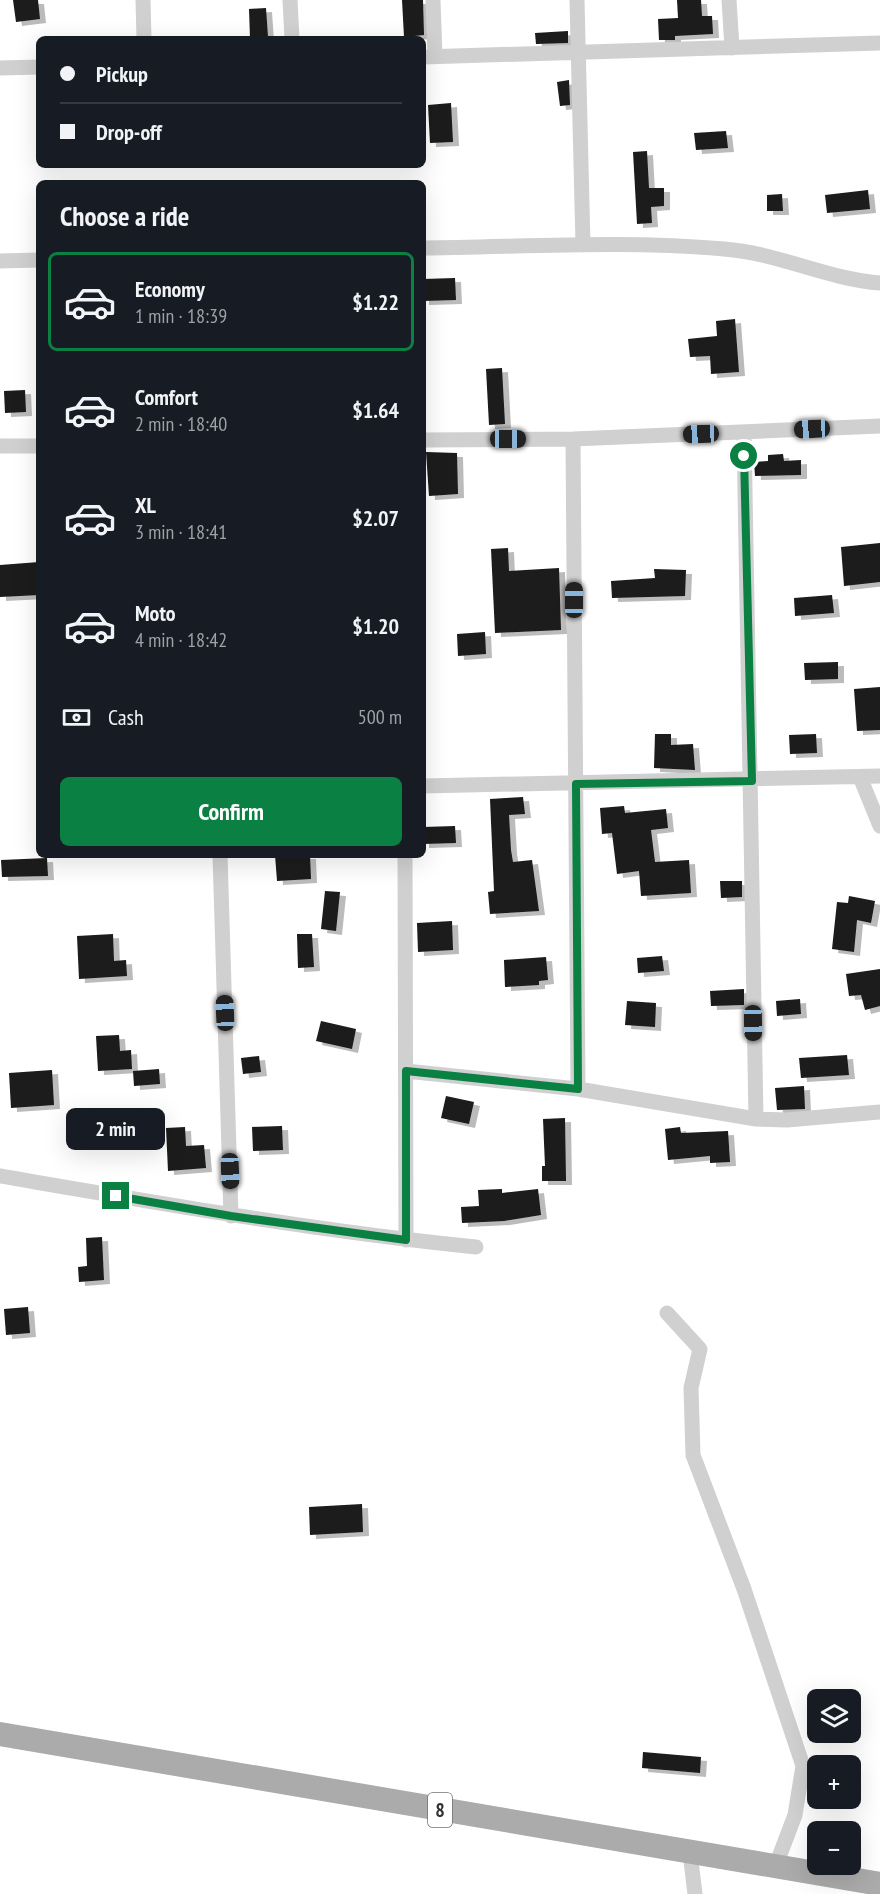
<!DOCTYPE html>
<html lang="en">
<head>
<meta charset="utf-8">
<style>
	body { margin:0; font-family:"PT Sans Narrow",sans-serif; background:#20242c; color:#f1f3f6; height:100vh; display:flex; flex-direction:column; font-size:22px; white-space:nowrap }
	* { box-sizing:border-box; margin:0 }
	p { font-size:20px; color:#9ea1a6 }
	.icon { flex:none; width:33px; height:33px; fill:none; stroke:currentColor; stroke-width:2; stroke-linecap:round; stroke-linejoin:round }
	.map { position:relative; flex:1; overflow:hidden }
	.drawer { position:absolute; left:36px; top:180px; width:390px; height:678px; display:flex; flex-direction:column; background:#171b24; border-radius:9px; box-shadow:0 6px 24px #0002 }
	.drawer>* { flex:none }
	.banner { position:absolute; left:36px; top:36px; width:390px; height:132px; border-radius:9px; box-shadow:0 6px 24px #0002; display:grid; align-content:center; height:132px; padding:0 24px; background:#171b24 }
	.fabs { position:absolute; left:807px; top:1689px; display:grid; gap:12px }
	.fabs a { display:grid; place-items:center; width:54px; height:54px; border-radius:9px; background:#171b24; box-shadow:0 6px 24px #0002; font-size:30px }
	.end { position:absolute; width:27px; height:27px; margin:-14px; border:8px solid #0b8043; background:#fff; box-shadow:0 0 0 3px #fff }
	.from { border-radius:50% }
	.bubble { position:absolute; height:42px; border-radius:9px; background:#171b24; box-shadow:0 6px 24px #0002; font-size:20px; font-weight:700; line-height:42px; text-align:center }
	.car { position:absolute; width:18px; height:36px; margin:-18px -9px; border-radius:8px; box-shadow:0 0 4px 2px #0007; background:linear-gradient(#222 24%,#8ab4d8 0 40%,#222 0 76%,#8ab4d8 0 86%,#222 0) }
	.banner b { display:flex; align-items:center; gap:21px; height:57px; font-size:22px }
	.banner b+b { border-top:2px solid #363941 }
	.banner i { width:15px; height:15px; background:#f1f3f6 }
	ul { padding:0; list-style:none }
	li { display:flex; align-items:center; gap:18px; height:99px; margin:0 12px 9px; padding:0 12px; border:3px solid transparent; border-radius:9px }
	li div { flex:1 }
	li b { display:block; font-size:22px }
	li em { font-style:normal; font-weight:700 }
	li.selected { border-color:#0b8043 }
	li>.icon { width:54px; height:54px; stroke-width:1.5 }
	h2 { padding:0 24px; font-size:27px; line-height:72px }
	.pay { display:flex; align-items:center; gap:15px; height:66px; padding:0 24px; font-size:22px }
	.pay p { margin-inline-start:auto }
	.action { display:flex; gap:12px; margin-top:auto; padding:12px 24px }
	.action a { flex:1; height:69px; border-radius:9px; background:#0b8043; color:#fff; font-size:24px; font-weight:700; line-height:69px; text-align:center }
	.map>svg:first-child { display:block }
	.building { fill:#1a1a1a; filter:url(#shadow) }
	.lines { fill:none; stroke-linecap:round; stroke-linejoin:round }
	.street { stroke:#d0d0d0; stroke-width:15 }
	.primary { stroke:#ababab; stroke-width:24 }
	.route { stroke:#0b8043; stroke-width:8 }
	.labels { text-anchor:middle; stroke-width:6; stroke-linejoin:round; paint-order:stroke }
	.shield { fill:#fff; stroke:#707070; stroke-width:1.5 }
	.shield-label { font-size:20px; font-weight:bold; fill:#333 }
</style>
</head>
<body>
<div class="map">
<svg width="880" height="1894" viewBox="0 0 880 1894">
	<defs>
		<filter id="shadow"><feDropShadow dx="6" dy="4" stdDeviation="0" flood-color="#0004"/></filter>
	</defs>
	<rect width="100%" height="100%" fill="#fff"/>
	<path class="building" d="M 13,0 L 38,0 L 40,19 L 16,22 Z
		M 402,0 L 423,0 L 424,35 L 404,37 Z
		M 677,0 L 701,0 L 702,16 L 712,16 L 713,34 L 675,36 L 675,40 L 659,40 L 658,19 L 678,18 Z
		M 266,8 L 268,37 L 250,38 L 249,9 Z
		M 568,31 L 568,43 L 536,44 L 535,33 Z
		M 569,80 L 570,105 L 560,106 L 557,82 Z
		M 451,103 L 453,142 L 430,143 L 428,105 Z
		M 726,131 L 728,148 L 696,150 L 694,133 Z
		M 647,151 L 649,188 L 664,188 L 664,206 L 651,207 L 652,223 L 637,224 L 633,152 Z
		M 868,190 L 870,209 L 827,213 L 825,195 Z
		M 782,194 L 783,211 L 767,211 L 767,195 Z
		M 455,278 L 456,300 L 423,301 L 423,279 Z
		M 735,319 L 739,372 L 711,374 L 710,356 L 690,357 L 688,339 L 717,336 L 716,321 Z
		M 502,368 L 505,424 L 489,425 L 486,369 Z
		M 25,390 L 26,412 L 5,413 L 4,391 Z
		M 426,452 L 457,453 L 458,494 L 429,496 Z
		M 783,454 L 784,461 L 801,460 L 801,475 L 755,476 L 754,462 L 768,461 L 768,455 Z
		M 880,543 L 880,582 L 844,586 L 841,547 Z
		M 508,548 L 509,571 L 559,568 L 561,630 L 495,633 L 491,549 Z
		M 39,562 L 39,595 L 0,597 L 0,565 Z
		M 654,569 L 686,570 L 685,596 L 612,598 L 611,581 L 655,578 Z
		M 832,595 L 834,613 L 795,616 L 794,598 Z
		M 485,632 L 486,654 L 458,656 L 457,634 Z
		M 838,662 L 838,679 L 805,680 L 804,663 Z
		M 880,687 L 880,730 L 857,731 L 854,689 Z
		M 655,734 L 671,734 L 671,745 L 693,744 L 695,770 L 654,768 Z
		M 816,734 L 817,753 L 790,754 L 789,735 Z
		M 523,797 L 525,814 L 509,815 L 511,850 L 513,862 L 532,860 L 539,911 L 490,914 L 488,892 L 494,891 L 490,799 Z
		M 624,806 L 625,813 L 666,809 L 668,828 L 651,830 L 655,862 L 689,860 L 691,893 L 641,896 L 639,871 L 617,874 L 612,833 L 602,834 L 600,808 Z
		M 455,826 L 456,843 L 423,844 L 423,827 Z
		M 275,855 L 310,855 L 311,879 L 277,881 Z
		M 47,858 L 48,876 L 2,877 L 1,860 Z
		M 720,881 L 742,881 L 742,897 L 721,898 Z
		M 325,891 L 340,892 L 336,931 L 321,929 Z
		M 849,896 L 875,901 L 871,923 L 857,920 L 854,952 L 832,949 L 837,902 L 848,903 Z
		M 452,921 L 453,950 L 418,952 L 417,923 Z
		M 113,934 L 114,961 L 126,960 L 127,976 L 79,979 L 77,936 Z
		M 297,934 L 312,934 L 314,967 L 298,968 Z
		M 662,956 L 664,971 L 638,973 L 637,958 Z
		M 546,957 L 548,980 L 539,981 L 539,985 L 505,987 L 504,960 Z
		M 880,969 L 880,1006 L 865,1010 L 861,995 L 849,996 L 846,974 Z
		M 744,989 L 744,1005 L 711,1006 L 710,991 Z
		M 800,999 L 801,1014 L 777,1016 L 776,1001 Z
		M 627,1001 L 656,1003 L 655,1027 L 625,1025 Z
		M 321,1021 L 356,1029 L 352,1049 L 316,1041 Z
		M 119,1035 L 120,1051 L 131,1050 L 132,1069 L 98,1071 L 96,1036 Z
		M 847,1055 L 849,1075 L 801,1078 L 799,1058 Z
		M 259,1056 L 261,1072 L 243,1074 L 241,1058 Z
		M 159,1069 L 160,1084 L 134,1086 L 133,1071 Z
		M 52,1070 L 54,1105 L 11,1108 L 9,1073 Z
		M 804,1086 L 805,1109 L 777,1110 L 775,1088 Z
		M 446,1096 L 474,1102 L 469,1124 L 441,1118 Z
		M 565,1118 L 566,1181 L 542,1181 L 542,1166 L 545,1166 L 543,1119 Z
		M 282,1126 L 283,1150 L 253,1151 L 252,1127 Z
		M 185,1127 L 186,1146 L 204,1145 L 206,1168 L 168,1171 L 166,1128 Z
		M 680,1127 L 681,1133 L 728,1131 L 730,1162 L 710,1163 L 710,1156 L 668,1160 L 665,1129 Z
		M 502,1189 L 502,1193 L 538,1189 L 541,1215 L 504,1221 L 462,1223 L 461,1207 L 479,1206 L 478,1190 Z
		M 102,1237 L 104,1280 L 79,1282 L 78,1267 L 87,1266 L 86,1238 Z
		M 28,1307 L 30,1333 L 6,1335 L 4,1309 Z
		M 362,1504 L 363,1532 L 310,1535 L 309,1507 Z
		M 643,1752 L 701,1757 L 700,1773 L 642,1768 Z"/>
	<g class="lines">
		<path class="street" d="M 143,0 L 144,39
			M 290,0 L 292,39
			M 433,0 L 435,56
			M 577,0 L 583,245
			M 729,0 L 732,48
			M 423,57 L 880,43
			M 0,68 L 39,67
			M 423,248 C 523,247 625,240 724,249 C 778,253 827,279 880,283
			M 0,261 L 39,260
			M 744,432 L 756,1119
			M 573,439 L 578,1089
			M 423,440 L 573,439 L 880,426
			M 0,446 L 39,446
			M 860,777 L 880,826
			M 423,786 L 880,776
			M 220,855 L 231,1216
			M 405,855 L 406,1240
			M 406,1071 L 578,1089 L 756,1119 L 787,1120 L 880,1112
			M 0,1176 C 158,1203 316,1231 476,1247
			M 667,1313 L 700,1349 L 691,1388 L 693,1455 L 744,1589 L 803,1766 L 795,1815 L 776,1865
			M 690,1853 L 695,1894"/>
		<path class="primary" d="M 0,1734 L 880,1884"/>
	</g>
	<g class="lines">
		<path class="route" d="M 116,1196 L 231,1216 L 406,1240 L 406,1071 L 578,1089 L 576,784 L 752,781 L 744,456"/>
	</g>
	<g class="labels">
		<rect class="shield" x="428" y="1793" width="24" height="34" rx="4.5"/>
		<g class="shield-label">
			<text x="440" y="1817">8</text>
		</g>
	</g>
</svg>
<div class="fabs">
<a><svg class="icon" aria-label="layers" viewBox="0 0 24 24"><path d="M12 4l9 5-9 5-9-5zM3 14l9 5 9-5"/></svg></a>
<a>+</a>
<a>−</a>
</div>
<i class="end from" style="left:744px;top:456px"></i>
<i class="end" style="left:116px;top:1196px"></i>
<div class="bubble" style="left:66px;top:1108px;width:99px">2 min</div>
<i class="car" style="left:812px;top:429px;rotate:267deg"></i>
<i class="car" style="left:701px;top:434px;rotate:268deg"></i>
<i class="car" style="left:508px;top:439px;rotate:90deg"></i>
<i class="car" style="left:574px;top:600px;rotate:0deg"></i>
<i class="car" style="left:225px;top:1013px;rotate:358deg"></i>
<i class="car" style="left:753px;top:1023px;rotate:179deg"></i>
<i class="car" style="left:230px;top:1171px;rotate:178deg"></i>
<div class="banner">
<b><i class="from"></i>Pickup</b>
<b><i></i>Drop-off</b>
</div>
<section class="drawer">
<h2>Choose a ride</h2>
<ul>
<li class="selected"><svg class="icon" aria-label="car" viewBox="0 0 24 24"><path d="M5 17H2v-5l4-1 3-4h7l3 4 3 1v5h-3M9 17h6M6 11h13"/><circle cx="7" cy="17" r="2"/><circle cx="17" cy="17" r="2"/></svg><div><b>Economy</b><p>1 min · 18:39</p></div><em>$1.22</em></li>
<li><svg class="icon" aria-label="car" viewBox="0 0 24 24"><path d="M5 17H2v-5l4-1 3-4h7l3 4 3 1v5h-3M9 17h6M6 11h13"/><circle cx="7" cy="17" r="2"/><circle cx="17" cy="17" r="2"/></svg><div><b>Comfort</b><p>2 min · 18:40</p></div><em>$1.64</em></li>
<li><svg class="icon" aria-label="car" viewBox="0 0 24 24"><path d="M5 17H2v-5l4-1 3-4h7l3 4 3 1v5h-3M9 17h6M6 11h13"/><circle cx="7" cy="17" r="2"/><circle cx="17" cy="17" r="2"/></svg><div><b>XL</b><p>3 min · 18:41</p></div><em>$2.07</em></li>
<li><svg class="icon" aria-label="car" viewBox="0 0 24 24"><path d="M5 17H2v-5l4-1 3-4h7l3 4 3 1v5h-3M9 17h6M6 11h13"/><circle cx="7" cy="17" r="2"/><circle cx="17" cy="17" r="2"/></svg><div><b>Moto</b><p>4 min · 18:42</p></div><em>$1.20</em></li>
</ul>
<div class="pay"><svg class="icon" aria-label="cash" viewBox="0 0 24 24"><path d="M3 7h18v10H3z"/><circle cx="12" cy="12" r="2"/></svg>Cash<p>500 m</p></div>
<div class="action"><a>Confirm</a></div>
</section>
</div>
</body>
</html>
